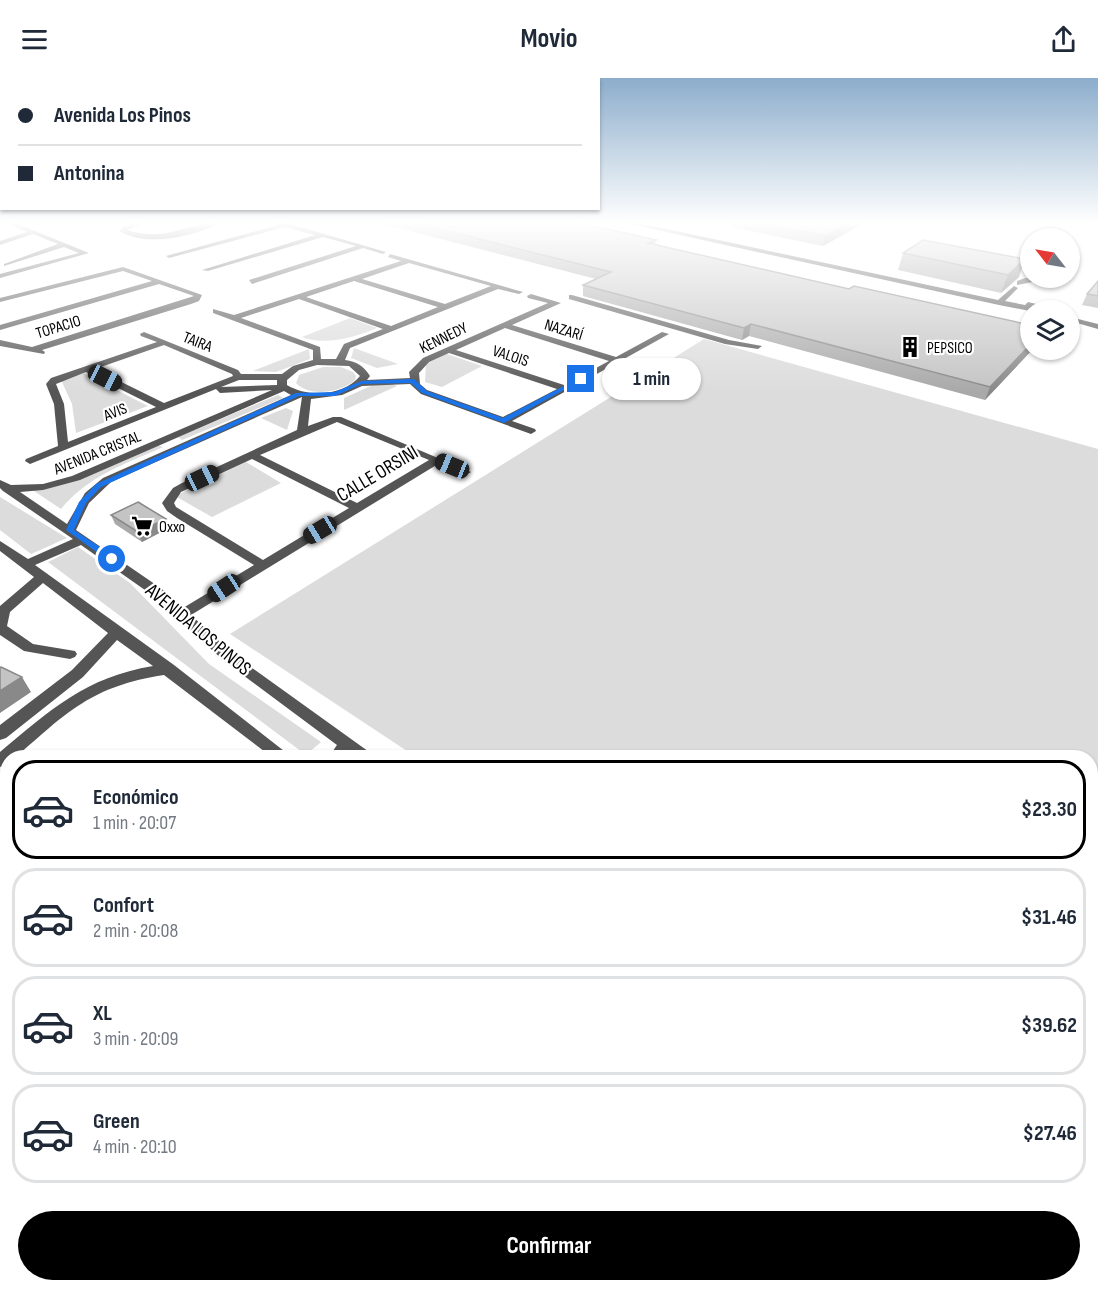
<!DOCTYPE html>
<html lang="es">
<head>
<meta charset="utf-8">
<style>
	body { margin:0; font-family:"Sofia Sans Condensed",sans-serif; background:#f2f2f3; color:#1f2937; height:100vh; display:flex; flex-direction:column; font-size:22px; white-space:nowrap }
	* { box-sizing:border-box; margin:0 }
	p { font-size:20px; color:#747a83 }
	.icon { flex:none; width:33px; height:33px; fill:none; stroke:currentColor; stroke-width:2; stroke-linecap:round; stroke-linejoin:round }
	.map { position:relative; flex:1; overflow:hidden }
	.sheet { position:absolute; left:0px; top:672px; width:1098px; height:542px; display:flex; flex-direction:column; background:#fff; border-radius:24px 24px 0 0; box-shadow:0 2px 4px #0004 }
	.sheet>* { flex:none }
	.top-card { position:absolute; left:0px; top:0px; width:600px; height:132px; box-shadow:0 2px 4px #0004; display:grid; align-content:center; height:132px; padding:0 18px; background:#fff }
	.needle { width:39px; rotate:301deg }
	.buttons { position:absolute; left:1020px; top:150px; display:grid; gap:12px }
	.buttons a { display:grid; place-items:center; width:60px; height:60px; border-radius:50%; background:#fff; box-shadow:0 2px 4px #0004; font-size:30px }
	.end { position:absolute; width:27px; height:27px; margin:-14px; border:8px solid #1a73e8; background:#fff; box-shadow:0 0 0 3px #fff }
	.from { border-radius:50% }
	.bubble { position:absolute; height:42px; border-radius:21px; background:#fff; box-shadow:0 2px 4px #0004; font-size:20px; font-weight:700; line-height:42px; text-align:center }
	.car { position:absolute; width:18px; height:36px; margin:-18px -9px; border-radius:8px; box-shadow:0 0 4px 2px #0007; background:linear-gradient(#222 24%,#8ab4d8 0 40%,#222 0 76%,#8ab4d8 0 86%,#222 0) }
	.top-card b { display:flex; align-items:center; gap:21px; height:57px; font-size:22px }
	.top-card b+b { border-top:2px solid #e0e1e3 }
	.top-card i { width:15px; height:15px; background:#1f2937 }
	ul { padding:10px 0 0; list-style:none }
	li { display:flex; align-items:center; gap:18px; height:99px; margin:0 12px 9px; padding:0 6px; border:3px solid #e0e1e3; border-radius:24px }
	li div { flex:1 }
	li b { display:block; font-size:22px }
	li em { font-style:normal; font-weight:700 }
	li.on { border-color:#000 }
	li>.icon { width:54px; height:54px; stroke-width:1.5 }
	.cta { display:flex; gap:12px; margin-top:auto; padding:12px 18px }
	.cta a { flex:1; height:69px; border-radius:36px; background:#000; color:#fff; font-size:24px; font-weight:700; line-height:69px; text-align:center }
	header { display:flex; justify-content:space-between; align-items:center; height:78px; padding:0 18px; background:#fff; font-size:27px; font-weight:700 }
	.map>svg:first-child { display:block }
	.green { fill:#dcdcdc }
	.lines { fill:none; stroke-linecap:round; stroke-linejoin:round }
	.minor { fill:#555; fill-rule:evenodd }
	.wall { fill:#a9a9a9 }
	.shaded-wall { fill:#898989 }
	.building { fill:#c4c4c4; stroke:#898989; stroke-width:1.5 }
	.route { fill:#1a73e8 }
	.labels { text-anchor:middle; stroke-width:4.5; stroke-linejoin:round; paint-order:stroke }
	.far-street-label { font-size:16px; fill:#000; stroke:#fff }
	.far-poi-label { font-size:16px; fill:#000; stroke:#fff; text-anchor:start }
	.street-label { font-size:20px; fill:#000; stroke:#fff }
</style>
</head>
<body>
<header><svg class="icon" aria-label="menu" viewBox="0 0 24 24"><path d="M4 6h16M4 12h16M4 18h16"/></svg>Movio<svg class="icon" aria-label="share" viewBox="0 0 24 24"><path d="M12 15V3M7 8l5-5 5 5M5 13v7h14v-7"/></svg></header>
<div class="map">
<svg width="1098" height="1213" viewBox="0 0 1098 1213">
	<rect width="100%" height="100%" fill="#fff"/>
	<path class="green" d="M 350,240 L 377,250 C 357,259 323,268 302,259 Z
		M 704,261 L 1098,371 L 1098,1134 L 1090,1129 L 1090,680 L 416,679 L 230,556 Z
		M 354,270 L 398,286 L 377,290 L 351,280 Z
		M 309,271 L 310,281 L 276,294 L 253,293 Z
		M 447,276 L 482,288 L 442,309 L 425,304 L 426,285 Z
		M 323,289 L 341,289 L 353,294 L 356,298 L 355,302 C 342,314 310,320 296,305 L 299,297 Z
		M 83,295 L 148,328 L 76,355 L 72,326 L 61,302 Z
		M 392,306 L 397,308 L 344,332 L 344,320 L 373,307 Z
		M 278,317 L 283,320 L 182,362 L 178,359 Z
		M 286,330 L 293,333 L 287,352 L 261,340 Z
		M 158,367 L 163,369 C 125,386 88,398 61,431 L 31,411 C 76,408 117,385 158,367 Z
		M 246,384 L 281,405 L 212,439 L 175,418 Z
		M 0,419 L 67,460 L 31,476 L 0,452 Z
		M 78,469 L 130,505 L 209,586 L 321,664 L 306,677 L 48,484 Z
		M 0,1045 L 7,1049 L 7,1124 L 0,1118 Z
		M 110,1206 L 311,1206 L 325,1213 L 119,1213 Z
		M 1018,1206 L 1066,1206 L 1075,1213 L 1027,1213 Z"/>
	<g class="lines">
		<path class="minor" d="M 4,144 L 13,144 L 89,175 L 0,200 L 0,196 L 79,175 L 64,169 L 4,188 L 4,186 L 58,166 L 33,156 L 0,167 L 0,163 L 27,154 Z
			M 136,144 L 146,144 L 127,152 C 167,165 187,144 223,144 C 195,158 148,170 119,153 L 125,148 Z
			M 272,144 L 283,144 L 386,174 L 383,176 L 363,170 L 252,206 L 249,202 L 356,168 L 323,159 L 208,193 L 202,192 L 315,157 L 285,149 L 169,180 L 166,178 L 278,147 Z
			M 621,144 L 634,144 L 998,222 L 1014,208 L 1018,210 L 1005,223 L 1025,227 L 1028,224 L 1061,232 L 1039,231 L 1040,232 L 1030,233 L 999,227 Z
			M 390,176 L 523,214 L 519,216 L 498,211 L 350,270 L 345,282 C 357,284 363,287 370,298 L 367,302 L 410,300 L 409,294 L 423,280 L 548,225 L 528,220 L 527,218 L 531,216 L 561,225 L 512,247 L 616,279 L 662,254 L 669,256 L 512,343 L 535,351 L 536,353 L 531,356 L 421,316 L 410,306 L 362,308 L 342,317 L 311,321 L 308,348 L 333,339 L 341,339 L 471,394 L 466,397 L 438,386 L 191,537 L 234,577 L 372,676 L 374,680 L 354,680 L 348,676 L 346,680 L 328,680 L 337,667 L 224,583 L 152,517 L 81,467 L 35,487 L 174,587 L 293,680 L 273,680 L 164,597 C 92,608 67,634 15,680 L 8,680 L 8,686 L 0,689 L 0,674 C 50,632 86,599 153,588 L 117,562 L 83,599 L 6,660 L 0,662 L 0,647 L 72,592 L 108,555 L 43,505 L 10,534 L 7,548 L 33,566 L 75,573 L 77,576 L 75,579 L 70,581 L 24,573 L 0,557 L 0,528 L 34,499 L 0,473 L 0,463 L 28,481 L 73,461 L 3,413 L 0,410 L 0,402 L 11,407 L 43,406 L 72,398 L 272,312 L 220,315 L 216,311 L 30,386 L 25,383 L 26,381 L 58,368 L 54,326 L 46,306 L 51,300 L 157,264 L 141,258 L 140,256 L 144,254 L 238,292 L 241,296 L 282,296 L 293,288 L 313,282 L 313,272 L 213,235 L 213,231 L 234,237 L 401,183 L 388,179 ZM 409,185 L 491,208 L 445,226 L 362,201 ZM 354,203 L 438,229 L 391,248 L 306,219 ZM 299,221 L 383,251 L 344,266 L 336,281 L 321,281 L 320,269 L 241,240 ZM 505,250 L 609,283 L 564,307 L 456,272 ZM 164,267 L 232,296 L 233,298 L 164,325 L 95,291 ZM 449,275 L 557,311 L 503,339 L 427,312 L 420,306 L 419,295 L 429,284 ZM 317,287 L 349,288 L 360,298 C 344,318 308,320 287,307 L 287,302 L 299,292 ZM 86,294 L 156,329 L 68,364 L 64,326 L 56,306 ZM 239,302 L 277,302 L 277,307 L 221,309 ZM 284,313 L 291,317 L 103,400 L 85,415 L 67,446 L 20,414 L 43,412 L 80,402 ZM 302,319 L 297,352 L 182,405 L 173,410 L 162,425 L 167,433 L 177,440 L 254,487 L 183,530 L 162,511 L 76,452 L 89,425 L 111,404 ZM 337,344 L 429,382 L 357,425 L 260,377 ZM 252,381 L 349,430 L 263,482 L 176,429 L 174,425 L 181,414 Z
			M 123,189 L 202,217 L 199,223 L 191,226 L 42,272 L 45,274 L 44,276 L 0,268 L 0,262 L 32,269 L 194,218 L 159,206 L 0,252 L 0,247 L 152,203 L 123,193 L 0,224 L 0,220 Z
			M 1025,200 L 1037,201 L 1038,203 L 1017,207 L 1017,203 Z
			M 572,217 L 729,262 L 762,268 L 758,271 L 725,266 L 569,221 L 569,217 Z
			M 1070,239 L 1098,246 L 1098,251 L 1070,243 Z
			M 0,725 L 8,728 L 8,744 L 0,741 Z
			M 8,830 L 8,852 L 0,855 L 0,834 Z
			M 1090,1186 L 1098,1189 L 1098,1213 L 1087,1213 L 1080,1206 L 1090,1206 Z
			M 435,1206 L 463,1206 L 466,1213 L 438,1213 Z
			M 962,1206 L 994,1206 L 997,1213 L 965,1213 Z"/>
	</g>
	<path class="wall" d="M 375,144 L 576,144 L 656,162 L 655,166 L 1032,272 L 985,322 L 749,258 L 742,262 L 583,218 L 583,207 L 596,201 Z
		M 732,144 L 864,144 L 864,145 L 823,168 L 731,149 Z
		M 903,175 L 1019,199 L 1001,215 L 898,192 Z
		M 1098,203 L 1098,230 L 1082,227 L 1087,216 Z
		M 111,437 L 169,450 L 142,464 L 115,446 Z
		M 539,1206 L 777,1206 L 777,1213 L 547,1213 Z"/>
	<path class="shaded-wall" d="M 851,144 L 864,144 L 864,145 L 823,168 L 825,158 Z
		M 1025,181 L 1019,199 L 1001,215 L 1008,197 Z
		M 751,246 L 749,258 L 742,262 L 744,250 Z
		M 1030,267 L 1030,272 L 1032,272 L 985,322 L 990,309 Z
		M 166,441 L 169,450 L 142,464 L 138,454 Z
		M 22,599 L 31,614 L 0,635 L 0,613 Z"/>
	<path class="building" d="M 411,144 L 576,144 L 656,162 L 648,165 L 849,211 L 854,208 L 1030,247 L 1030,267 L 990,309 L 751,246 L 744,250 L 583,207 L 611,194 Z
		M 756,144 L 851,144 L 825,158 Z
		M 923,162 L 1025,181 L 1008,197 L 903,175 Z
		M 1098,203 L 1098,218 L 1087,216 Z
		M 138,424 L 166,441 L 138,454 L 111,437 Z
		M 1,589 L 22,599 L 0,613 L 0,590 Z
		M 550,1206 L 777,1206 L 780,1208 L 777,1213 L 557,1213 Z"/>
	<linearGradient id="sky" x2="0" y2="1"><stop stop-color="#8cadcc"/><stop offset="0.46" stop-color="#fff"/><stop offset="1" stop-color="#fff" stop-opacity="0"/></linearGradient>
	<rect width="1098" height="314" fill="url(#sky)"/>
	<path class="route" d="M 579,300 L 584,301 L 504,345 L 422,315 L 411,305 L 362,306 L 335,318 L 299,318 L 101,409 L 86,425 L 74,452 L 115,479 L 115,483 L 109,483 L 66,452 L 79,424 L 96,406 L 296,315 L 334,314 L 362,303 L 414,301 L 427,313 L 503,340 Z"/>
	<defs>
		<symbol id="building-bare" viewBox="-9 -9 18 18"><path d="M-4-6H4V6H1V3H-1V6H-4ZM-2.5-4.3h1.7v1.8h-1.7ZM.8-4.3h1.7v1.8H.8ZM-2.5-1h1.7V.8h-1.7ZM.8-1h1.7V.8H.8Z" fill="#000" stroke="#fff" stroke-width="2.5" paint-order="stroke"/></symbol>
		<symbol id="supermarket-bare" viewBox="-9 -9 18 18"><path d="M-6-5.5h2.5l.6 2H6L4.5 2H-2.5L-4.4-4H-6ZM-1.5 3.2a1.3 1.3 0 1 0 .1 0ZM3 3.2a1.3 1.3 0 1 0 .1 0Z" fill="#000" stroke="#fff" stroke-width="2.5" paint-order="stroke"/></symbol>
	</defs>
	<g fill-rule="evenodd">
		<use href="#building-bare" x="895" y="254" width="30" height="30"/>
		<use href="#supermarket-bare" x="127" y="433" width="30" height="30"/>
	</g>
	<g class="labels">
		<g class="far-street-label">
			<text transform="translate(58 248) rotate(-17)" y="6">TOPACIO</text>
			<text transform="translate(564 251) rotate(17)" y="6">NAZARÍ</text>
			<text transform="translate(443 259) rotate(-26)" y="6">KENNEDY</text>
			<text transform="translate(198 263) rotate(22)" y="6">TAIRA</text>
			<text transform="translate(511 277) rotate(18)" y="6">VALOIS</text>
			<text transform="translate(115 333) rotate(-22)" y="6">AVIS</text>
			<text transform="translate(97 374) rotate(-22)" y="6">AVENIDA CRISTAL</text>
		</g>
		<g class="far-poi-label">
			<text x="927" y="275">PEPSICO</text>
			<text x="159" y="454">Oxxo</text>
		</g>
		<g class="street-label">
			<text transform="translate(377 395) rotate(-31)" y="7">CALLE ORSINI</text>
			<text transform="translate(199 551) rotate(40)" y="7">AVENIDA LOS PINOS</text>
		</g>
	</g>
</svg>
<div class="buttons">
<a><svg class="needle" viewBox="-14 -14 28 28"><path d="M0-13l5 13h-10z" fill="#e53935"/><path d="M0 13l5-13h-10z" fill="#747a83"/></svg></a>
<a><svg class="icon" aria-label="layers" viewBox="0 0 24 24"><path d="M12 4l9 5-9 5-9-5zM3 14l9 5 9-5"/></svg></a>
</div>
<i class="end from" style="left:112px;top:481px"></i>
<i class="end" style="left:581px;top:301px"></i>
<div class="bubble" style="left:602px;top:280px;width:99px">1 min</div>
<i class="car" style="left:105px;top:300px;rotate:117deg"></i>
<i class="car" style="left:452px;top:388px;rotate:292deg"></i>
<i class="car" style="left:202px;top:400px;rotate:65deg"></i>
<i class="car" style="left:320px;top:452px;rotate:239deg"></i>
<i class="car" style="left:224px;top:510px;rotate:237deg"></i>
<div class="top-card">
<b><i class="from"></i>Avenida Los Pinos</b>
<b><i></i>Antonina</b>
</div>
<section class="sheet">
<ul>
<li class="on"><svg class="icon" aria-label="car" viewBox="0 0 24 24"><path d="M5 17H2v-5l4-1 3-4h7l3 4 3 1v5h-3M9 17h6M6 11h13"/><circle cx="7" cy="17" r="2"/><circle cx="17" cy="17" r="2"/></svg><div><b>Económico</b><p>1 min · 20:07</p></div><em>$23.30</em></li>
<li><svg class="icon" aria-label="car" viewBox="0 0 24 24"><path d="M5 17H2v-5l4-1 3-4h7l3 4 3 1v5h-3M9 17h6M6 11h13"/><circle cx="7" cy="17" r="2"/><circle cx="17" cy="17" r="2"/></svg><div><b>Confort</b><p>2 min · 20:08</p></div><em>$31.46</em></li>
<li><svg class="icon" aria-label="car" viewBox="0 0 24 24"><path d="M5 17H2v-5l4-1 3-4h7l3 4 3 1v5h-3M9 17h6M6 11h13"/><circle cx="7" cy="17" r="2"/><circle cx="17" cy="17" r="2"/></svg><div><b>XL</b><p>3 min · 20:09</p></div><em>$39.62</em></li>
<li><svg class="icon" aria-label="car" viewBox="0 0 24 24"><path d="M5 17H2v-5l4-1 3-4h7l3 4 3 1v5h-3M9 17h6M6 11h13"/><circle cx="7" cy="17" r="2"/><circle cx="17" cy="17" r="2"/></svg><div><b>Green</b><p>4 min · 20:10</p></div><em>$27.46</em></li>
</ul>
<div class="cta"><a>Confirmar</a></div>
</section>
</div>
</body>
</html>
